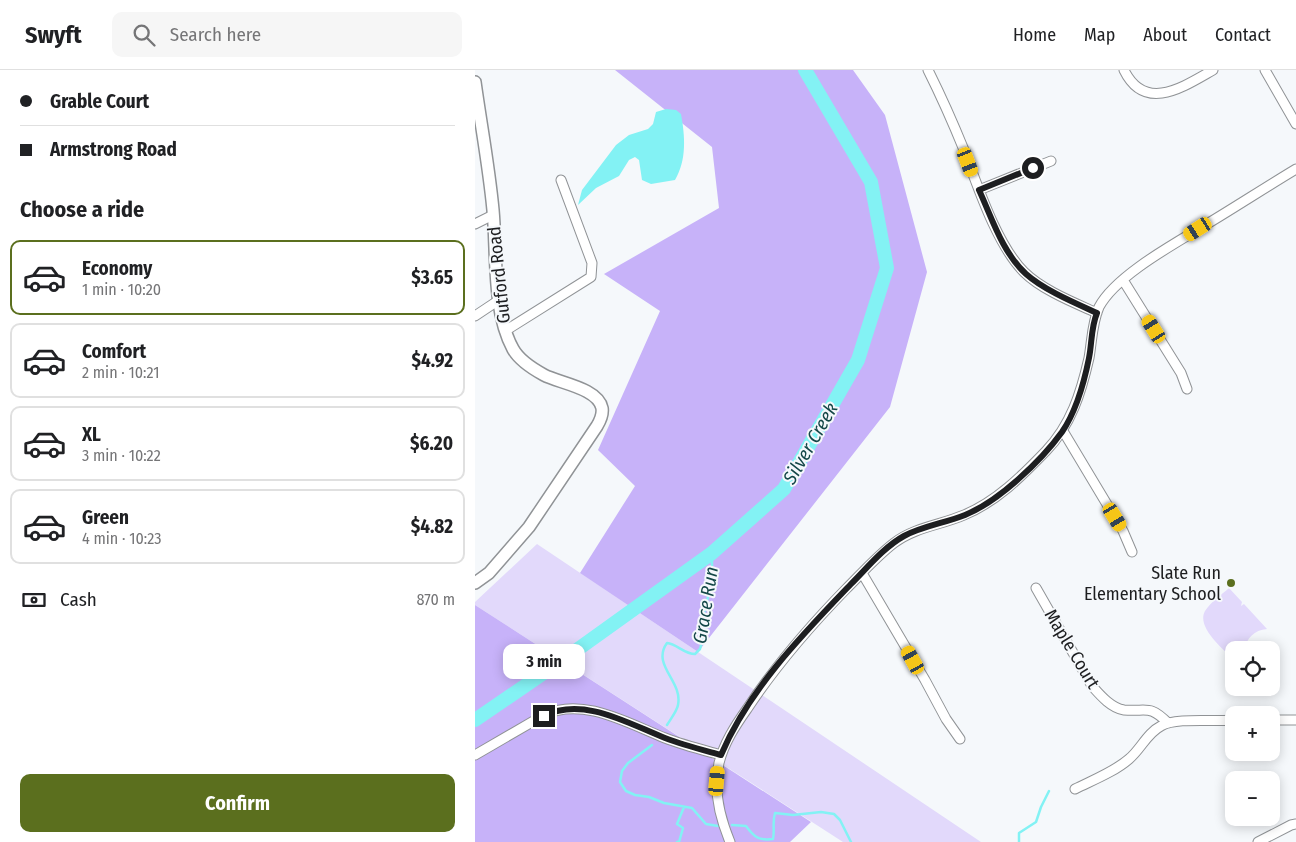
<!DOCTYPE html>
<html lang="en">
<head>
<meta charset="utf-8">
<style>
	body { margin:0; font-family:"Fira Sans Condensed",sans-serif; background:#f6f6f6; color:#202124; height:100vh; display:flex; flex-direction:column; font-size:19px; white-space:nowrap }
	* { box-sizing:border-box; margin:0 }
	p { font-size:16px; color:#757577 }
	.icon { flex:none; width:28px; height:28px; fill:none; stroke:currentColor; stroke-width:2; stroke-linecap:round; stroke-linejoin:round }
	.map { position:relative; flex:1; overflow:hidden }
	.details { display:flex; flex-direction:column; background:#fff; width:475px }
	.details>* { flex:none }
	.guide { display:grid; align-content:center; height:110px; padding:0 20px; background:#fff }
	.fabs { position:absolute; left:750px; top:571px; display:grid; gap:10px }
	.fabs a { display:grid; place-items:center; width:55px; height:55px; border-radius:10px; background:#fff; box-shadow:0 2px 12px #0003; font-size:25px }
	.end { position:absolute; width:22px; height:22px; margin:-11px; border:6px solid #1d1e20; background:#fff; box-shadow:0 0 0 2px #fff }
	.from { border-radius:50% }
	.bubble { position:absolute; height:35px; border-radius:10px; background:#fff; box-shadow:0 2px 12px #0003; font-size:16px; font-weight:700; line-height:35px; text-align:center }
	.car { position:absolute; width:15px; height:30px; margin:-15px -8px; border-radius:6px; box-shadow:0 0 4px 1px #0007; background:linear-gradient(#f5c518 24%,#345 0 40%,#f5c518 0 76%,#345 0 86%,#f5c518 0) }
	.guide b { display:flex; align-items:center; gap:18px; height:48px; font-size:19px }
	.guide b+b { border-top:1px solid #e0e0e0 }
	.guide i { width:12px; height:12px; background:#202124 }
	ul { padding:0; list-style:none }
	li { display:flex; align-items:center; gap:15px; height:75px; margin:0 10px 8px; padding:0 10px; border:2px solid #e0e0e0; border-radius:10px }
	li div { flex:1 }
	li b { display:block; font-size:19px }
	li em { font-style:normal; font-weight:700 }
	li.on { border-color:#5b6f1e }
	li>.icon { width:45px; height:45px; stroke-width:1.5 }
	h2 { padding:0 20px; font-size:22px; line-height:60px }
	.pay { display:flex; align-items:center; gap:12px; height:55px; padding:0 20px; font-size:19px }
	.pay p { margin-inline-start:auto }
	.cta { display:flex; gap:10px; margin-top:auto; padding:10px 20px }
	.cta a { flex:1; height:58px; border-radius:10px; background:#5b6f1e; color:#fff; font-size:20px; font-weight:700; line-height:58px; text-align:center }
	header { display:flex; align-items:center; gap:30px; box-sizing:border-box; height:70px; padding:0 25px; background:#fff; border-bottom:1px solid #e0e0e0 }
	header strong { font-size:24px }
	nav { display:flex; gap:28px; margin-inline-start:auto; font-size:18px }
	.search { width:350px; height:45px; background:#f6f6f6; display:flex; align-items:center; gap:12px; box-sizing:border-box; padding:0 18px; border-radius:10px; color:#757577; font-size:19px }
	main { display:flex; flex:1; min-height:0 }
	.map>svg:first-child { display:block }
	.green { fill:#e2d9fb }
	.forest { fill:#c7b2f9 }
	.water { fill:#83f2f4 }
	.lines { fill:none; stroke-linecap:round; stroke-linejoin:round }
	.stream { stroke:#83f2f4; stroke-width:2.5 }
	.river { stroke:#83f2f4; stroke-width:14 }
	.minor-casing { stroke:#909396; stroke-width:11 }
	.tertiary-casing { stroke:#909396; stroke-width:14 }
	.minor { stroke:#fff; stroke-width:9 }
	.tertiary { stroke:#fff; stroke-width:11 }
	.route { stroke:#1d1e20; stroke-width:6 }
	.poi-dot { fill:#5b6f1e; stroke:#f5f8fb; stroke-width:2 }
	.labels { text-anchor:middle; stroke-width:4; stroke-linejoin:round; paint-order:stroke }
	.street-label { font-size:18px; fill:#1d1e20; stroke:#f5f8fb }
	.poi-label { font-size:18px; fill:#1d1e20; stroke:#f5f8fb; text-anchor:end }
	.water-label { font-size:19px; font-style:italic; fill:#144748; stroke:#f5f8fb }
</style>
</head>
<body>
<header>
<strong>Swyft</strong>
<div class="search"><svg class="icon" aria-label="search" viewBox="0 0 24 24"><circle cx="10" cy="10" r="6"/><path d="M15 15l6 6"/></svg>Search here</div>
<nav><a>Home</a><a>Map</a><a>About</a><a>Contact</a></nav>
</header>
<main>
<section class="details">
<div class="guide">
<b><i class="from"></i>Grable Court</b>
<b><i></i>Armstrong Road</b>
</div>
<h2>Choose a ride</h2>
<ul>
<li class="on"><svg class="icon" aria-label="car" viewBox="0 0 24 24"><path d="M5 17H2v-5l4-1 3-4h7l3 4 3 1v5h-3M9 17h6M6 11h13"/><circle cx="7" cy="17" r="2"/><circle cx="17" cy="17" r="2"/></svg><div><b>Economy</b><p>1 min · 10:20</p></div><em>$3.65</em></li>
<li><svg class="icon" aria-label="car" viewBox="0 0 24 24"><path d="M5 17H2v-5l4-1 3-4h7l3 4 3 1v5h-3M9 17h6M6 11h13"/><circle cx="7" cy="17" r="2"/><circle cx="17" cy="17" r="2"/></svg><div><b>Comfort</b><p>2 min · 10:21</p></div><em>$4.92</em></li>
<li><svg class="icon" aria-label="car" viewBox="0 0 24 24"><path d="M5 17H2v-5l4-1 3-4h7l3 4 3 1v5h-3M9 17h6M6 11h13"/><circle cx="7" cy="17" r="2"/><circle cx="17" cy="17" r="2"/></svg><div><b>XL</b><p>3 min · 10:22</p></div><em>$6.20</em></li>
<li><svg class="icon" aria-label="car" viewBox="0 0 24 24"><path d="M5 17H2v-5l4-1 3-4h7l3 4 3 1v5h-3M9 17h6M6 11h13"/><circle cx="7" cy="17" r="2"/><circle cx="17" cy="17" r="2"/></svg><div><b>Green</b><p>4 min · 10:23</p></div><em>$4.82</em></li>
</ul>
<div class="pay"><svg class="icon" aria-label="cash" viewBox="0 0 24 24"><path d="M3 7h18v10H3z"/><circle cx="12" cy="12" r="2"/></svg>Cash<p>870 m</p></div>
<div class="cta"><a>Confirm</a></div>
</section>
<div class="map">
<svg width="821" height="772" viewBox="0 0 821 772">
	<rect width="100%" height="100%" fill="#f5f8fb"/>
	<path class="green" d="M 62,474 L 506,772 L 368,772 L 0,535 L 0,532 Z
		M 754,518 L 767,532 L 766,536 L 769,534 L 792,559 C 779,560 772,568 769,580 L 759,580 L 759,590 C 748,579 721,557 730,541 C 736,532 746,525 754,518 Z"/>
	<path class="forest" d="M 140,0 L 378,0 L 410,45 L 452,202 L 415,337 L 223,582 L 105,503 L 160,416 L 123,380 L 185,241 L 129,204 L 244,138 L 237,77 Z
		M 0,535 L 336,752 L 315,772 L 0,772 Z"/>
	<path class="water" d="M 191,39 L 201,40 L 206,44 C 210,66 212,90 200,110 L 176,114 L 167,110 L 164,90 L 160,87 L 154,90 L 144,106 L 121,118 L 103,135 L 107,120 L 141,75 L 154,65 L 173,59 L 178,54 L 181,42 Z"/>
	<g class="lines">
		<path class="stream" d="M 192,655 C 195,650 202,641 203,635 C 208,611 176,595 192,573 C 202,574 209,584 220,584 L 225,579 L 228,568 L 229,543 L 237,511 L 237,483
			M 177,675 L 153,693 L 147,701 L 145,712 L 151,721 L 160,725 L 174,727 L 189,733 L 217,738 L 231,754 L 243,756
			M 257,755 L 271,756 C 279,767 284,771 298,769 C 300,760 297,753 300,743 L 318,745 L 346,742 L 359,744 L 365,750 L 376,772
			M 202,772 L 204,772 L 208,758 L 202,754 L 209,737
			M 544,772 L 544,763 L 561,752 L 566,737 L 574,721"/>
		<path class="river" d="M 0,650 L 92,587 L 237,483 L 309,419 L 383,290 L 412,198 L 396,112 L 330,0"/>
		<defs>
			<path id="minor" d="M 453,0 C 466,26 478,53 489,80 C 503,117 522,175 549,202 C 567,220 600,233 622,243
				M 649,0 C 670,43 708,17 738,0
				M 790,0 L 821,54
				M 504,120 L 576,91
				M 0,154 L 18,145
				M 648,210 L 706,303 L 712,319
				M 0,246 L 24,230
				M 30,261 L 116,207 L 117,193 L 86,110
				M 588,361 L 648,461 L 657,482
				M 387,503 L 450,610 L 471,649 L 485,669
				M 561,518 L 617,616 C 625,625 636,638 649,640 C 672,642 674,634 693,653
				M 796,650 L 821,650
				M 0,685 L 69,645 C 108,626 154,654 190,668 C 208,675 228,680 246,685
				M 600,719 C 618,710 639,702 654,689 C 666,679 672,663 686,656 C 701,647 740,652 759,650
				M 255,772 C 245,748 238,719 244,693 C 249,673 260,656 272,639 C 301,595 334,557 371,519 C 387,503 402,486 419,473 C 440,457 466,455 489,445 C 521,432 547,406 571,381 C 596,355 606,323 614,288 C 617,271 617,253 624,237 C 641,205 701,173 732,154 C 762,136 791,117 821,99
				M 783,772 L 816,755 L 821,754"/>
			<path id="tertiary" d="M 0,12 C 6,55 14,97 18,140 C 22,183 17,241 38,279 C 44,290 58,299 69,305 C 84,313 123,318 127,338 C 128,344 125,351 122,356 L 54,457 L 14,503 L 0,513"/>
		</defs>
		<use href="#minor" class="minor-casing"/>
		<use href="#tertiary" class="tertiary-casing"/>
		<use href="#minor" class="minor"/>
		<use href="#tertiary" class="tertiary"/>
	</g>
	<g class="lines">
		<path class="route" d="M 69,646 C 108,626 154,654 190,668 C 208,675 228,680 246,685 C 274,619 327,565 376,514 C 392,498 409,477 429,466 C 448,456 470,453 490,445 C 524,431 566,391 587,362 C 602,340 609,313 614,288 C 617,273 616,257 622,243 C 600,233 569,220 551,204 C 527,182 517,148 504,120 L 558,98"/>
	</g>
	<circle class="poi-dot" cx="756" cy="513" r="5"/>
	<g class="labels">
		<g class="street-label">
			<text transform="translate(24 205) rotate(-96)" y="6">Gutford Road</text>
			<text transform="translate(597 579) rotate(59)" y="6">Maple Court</text>
		</g>
		<g class="poi-label">
			<text x="746" y="509">Slate Run<tspan x="746" dy="21">Elementary School</tspan></text>
		</g>
		<g class="water-label">
			<text transform="translate(335 373) rotate(-60)" y="7">Silver Creek</text>
			<text transform="translate(230 535) rotate(-81)" y="7">Grace Run</text>
		</g>
	</g>
</svg>
<div class="fabs">
<a><svg class="icon" aria-label="locate" viewBox="0 0 24 24"><circle cx="12" cy="12" r="6"/><path d="M12 2v4M12 18v4M2 12h4M18 12h4"/></svg></a>
<a>+</a>
<a>−</a>
</div>
<i class="end from" style="left:558px;top:98px"></i>
<i class="end" style="left:69px;top:646px"></i>
<div class="bubble" style="left:28px;top:574px;width:82px">3 min</div>
<i class="car" style="left:493px;top:92px;rotate:159deg"></i>
<i class="car" style="left:723px;top:159px;rotate:238deg"></i>
<i class="car" style="left:679px;top:259px;rotate:328deg"></i>
<i class="car" style="left:640px;top:447px;rotate:149deg"></i>
<i class="car" style="left:438px;top:590px;rotate:331deg"></i>
<i class="car" style="left:242px;top:711px;rotate:5deg"></i>
</div>
</main>
</body>
</html>
